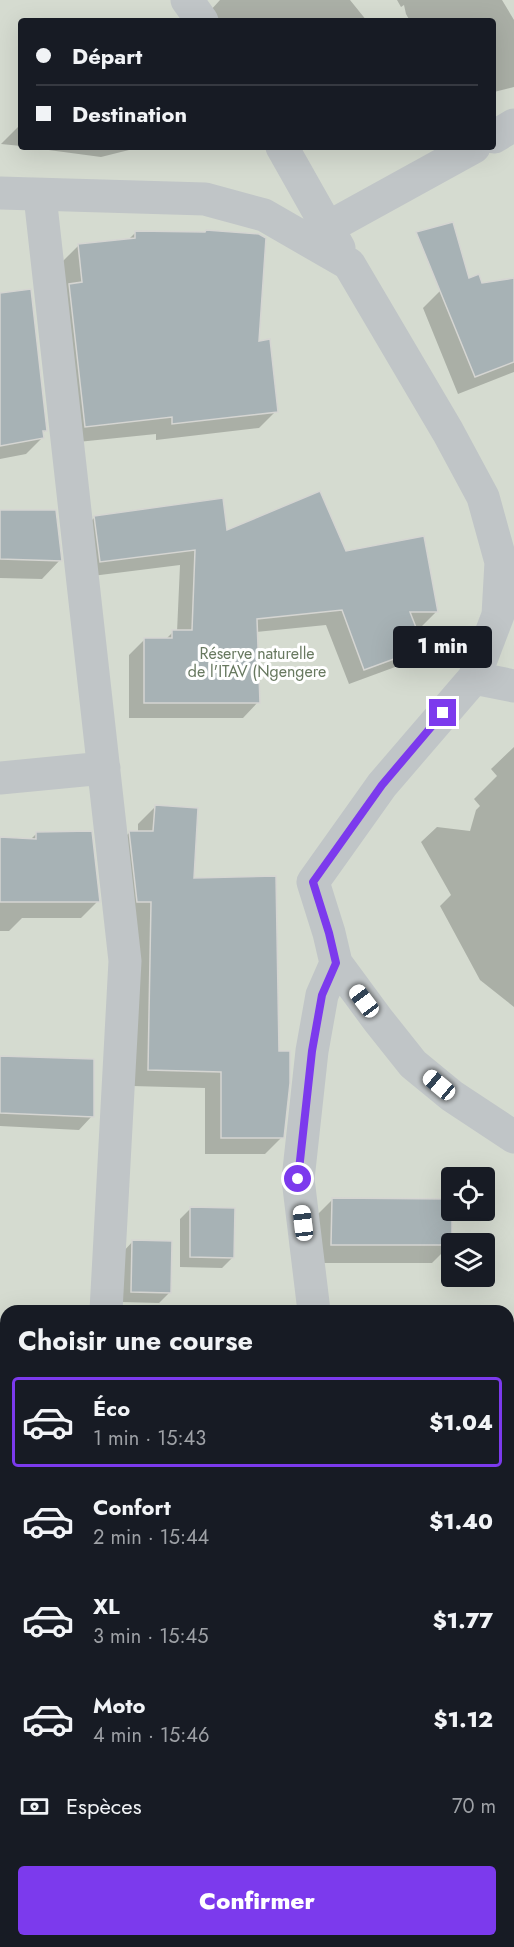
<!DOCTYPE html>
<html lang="fr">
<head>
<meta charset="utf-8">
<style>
	body { margin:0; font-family:Jost,sans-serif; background:#242831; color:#f1f3f6; height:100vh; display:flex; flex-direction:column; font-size:22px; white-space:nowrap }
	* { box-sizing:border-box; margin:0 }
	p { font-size:20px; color:#9ea1a6 }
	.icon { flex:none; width:33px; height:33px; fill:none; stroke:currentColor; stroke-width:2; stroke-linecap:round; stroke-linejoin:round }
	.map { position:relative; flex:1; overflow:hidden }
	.sheet { position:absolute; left:0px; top:1305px; width:514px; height:642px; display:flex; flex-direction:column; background:#171b24; border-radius:18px 18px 0 0; box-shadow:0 6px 24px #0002 }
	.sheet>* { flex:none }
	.top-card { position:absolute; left:18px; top:18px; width:478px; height:132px; border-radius:6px; box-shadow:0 6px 24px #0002; display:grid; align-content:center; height:132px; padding:0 18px; background:#171b24 }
	.controls { position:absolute; left:441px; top:1167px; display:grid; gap:12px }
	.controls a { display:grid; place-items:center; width:54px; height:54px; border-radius:6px; background:#171b24; box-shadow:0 6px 24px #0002; font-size:30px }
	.end { position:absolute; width:27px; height:27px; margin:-14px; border:8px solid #7c3aed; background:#fff; box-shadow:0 0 0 3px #fff }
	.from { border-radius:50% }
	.bubble { position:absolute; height:42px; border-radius:6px; background:#171b24; box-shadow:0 6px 24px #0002; font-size:20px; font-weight:800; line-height:42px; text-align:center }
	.car { position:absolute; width:18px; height:36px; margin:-18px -9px; border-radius:8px; box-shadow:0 0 4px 2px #0007; background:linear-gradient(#fff 24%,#345 0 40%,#fff 0 76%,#345 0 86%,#fff 0) }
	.top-card b { display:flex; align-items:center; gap:21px; height:57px; font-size:22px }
	.top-card b+b { border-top:2px solid #363941 }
	.top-card i { width:15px; height:15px; background:#f1f3f6 }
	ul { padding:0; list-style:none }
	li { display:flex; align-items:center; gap:18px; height:90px; margin:0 12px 9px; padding:0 6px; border:3px solid transparent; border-radius:6px }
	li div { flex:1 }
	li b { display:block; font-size:22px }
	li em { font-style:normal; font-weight:800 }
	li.on { border-color:#7c3aed }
	li>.icon { width:54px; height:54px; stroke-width:1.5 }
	h2 { padding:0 18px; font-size:27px; line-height:72px }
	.pay { display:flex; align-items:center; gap:15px; height:66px; padding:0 18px; font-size:22px }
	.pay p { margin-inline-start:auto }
	.action { display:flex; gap:12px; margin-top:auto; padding:12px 18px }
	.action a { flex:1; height:69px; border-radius:6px; background:#7c3aed; color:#fff; font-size:24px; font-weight:800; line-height:69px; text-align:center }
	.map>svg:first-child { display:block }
	.green { fill:#d5dbd0; fill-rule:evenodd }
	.shadow { fill:#0003 }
	.building { fill:#a7b2b5; stroke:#d5d5d2; stroke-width:1.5 }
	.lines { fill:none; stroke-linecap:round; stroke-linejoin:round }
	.minor { stroke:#c0c5c7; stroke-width:33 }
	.route { stroke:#7c3aed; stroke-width:8 }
	.labels { text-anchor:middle; stroke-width:6; stroke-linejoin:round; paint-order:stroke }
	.park-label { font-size:16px; fill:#687960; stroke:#fff }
</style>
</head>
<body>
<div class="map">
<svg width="514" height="1947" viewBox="0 0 514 1947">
	<rect width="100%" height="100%" fill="#f4f3ef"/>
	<path class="green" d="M 0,0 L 514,0 L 514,1947 L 0,1947 ZM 21,21 L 494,21 L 494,147 L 21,147 ZM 452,1178 L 484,1178 L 484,1210 L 452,1210 ZM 452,1244 L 484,1244 L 484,1276 L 452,1276 ZM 6,1311 L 508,1311 L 508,1941 L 6,1941 Z"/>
	<path class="shadow" d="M 220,0 L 350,0 L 367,21 L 218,21 L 210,11 Z
		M 397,0 L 502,0 L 514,20 L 514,87 L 494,92 L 494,21 L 410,21 L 406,14 L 404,5 L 401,7 Z
		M 21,126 L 21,146 L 1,144 L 18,127 Z
		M 26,147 L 141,147 L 101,157 Z
		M 135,233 L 257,342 L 276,411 L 259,428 L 156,440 L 156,434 L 68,443 L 62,262 L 79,245 L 128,240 Z
		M 514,280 L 514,372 L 458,394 L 423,308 L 440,291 Z
		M 0,294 L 46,430 L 42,434 L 43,437 L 26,454 L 0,459 Z
		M 0,511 L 60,560 L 42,579 L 0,578 Z
		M 95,517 L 226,532 L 345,552 L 436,612 L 421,627 L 414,627 L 422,647 L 406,663 L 349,684 L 326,625 L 256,632 L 258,702 L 243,718 L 129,718 L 129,655 L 144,640 L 165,640 L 173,632 L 177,632 L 180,565 L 84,577 L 79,533 Z
		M 514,747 L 514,1007 L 480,980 L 440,906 L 451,895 L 421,842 L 437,827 L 470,831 L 476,810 L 480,806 L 474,799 L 497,776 L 491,769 Z
		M 155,807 L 278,1053 L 282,1137 L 265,1154 L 205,1154 L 205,1088 L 132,1086 L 113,849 L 130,832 L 138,832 L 138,824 Z
		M 36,834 L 98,901 L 81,918 L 22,918 L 9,931 L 0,931 L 0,839 L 30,840 Z
		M 0,1058 L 92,1116 L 79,1130 L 0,1126 Z
		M 332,1200 L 450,1245 L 432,1263 L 313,1263 L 314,1218 Z
		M 191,1208 L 233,1257 L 222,1268 L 180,1267 L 180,1219 Z
		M 133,1241 L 169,1293 L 159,1303 L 121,1302 L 123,1252 Z
		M 0,1383 L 6,1383 L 6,1462 L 0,1461 Z
		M 6,1578 L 6,1648 L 1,1648 L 3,1581 Z
		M 508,1597 L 514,1597 L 514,1664 L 508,1664 Z
		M 0,1734 L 6,1735 L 6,1941 L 190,1941 L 202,1947 L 0,1947 Z
		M 508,1794 L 514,1794 L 514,1884 L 508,1883 Z
		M 201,1941 L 222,1941 L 217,1946 Z
		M 322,1941 L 397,1941 L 395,1947 L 321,1947 Z"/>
	<path class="building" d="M 453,222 L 469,278 L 479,274 L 482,283 L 514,278 L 514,362 L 475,377 L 416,232 Z
		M 206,230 L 259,234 L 266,238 L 259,341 L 270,339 L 278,412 L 172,424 L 172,417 L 85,427 L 69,284 L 82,282 L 78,244 L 135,238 L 135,231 L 205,232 Z
		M 31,289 L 47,431 L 43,431 L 44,438 L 0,446 L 0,293 Z
		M 320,491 L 346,551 L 424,536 L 438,612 L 410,612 L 424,648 L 364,670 L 342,610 L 257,619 L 260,703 L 144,703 L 144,638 L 172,638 L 172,630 L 192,630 L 195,550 L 100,562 L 94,516 L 223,498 L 227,530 Z
		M 0,510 L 56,510 L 62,561 L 0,559 Z
		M 155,805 L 198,808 L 194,878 L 276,876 L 279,1051 L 290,1051 L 290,1083 L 284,1138 L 221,1138 L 221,1072 L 148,1070 L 151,902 L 137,902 L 129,831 L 153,831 Z
		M 92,831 L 100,902 L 0,902 L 0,837 L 36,839 L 36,832 Z
		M 0,1056 L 94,1059 L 94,1117 L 0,1113 Z
		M 332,1198 L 452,1199 L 452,1245 L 331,1245 Z
		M 190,1207 L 235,1208 L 234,1258 L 190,1257 Z
		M 132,1240 L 172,1241 L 171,1293 L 131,1292 Z"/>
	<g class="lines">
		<path class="minor" d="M 187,0 L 202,21
			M 494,137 L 514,125
			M 282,147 L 339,248
			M 0,193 L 205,199 L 264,215 L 349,264 L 448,432 L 483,497 L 501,562 L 498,615 L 474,678 L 382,785 L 313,882 L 329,933 L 336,963 L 378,1020 L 413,1064 L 452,1096 L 514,1137
			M 40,196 L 125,961 L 106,1311
			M 327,228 L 474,147
			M 474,678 L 514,686
			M 0,778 L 104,768
			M 314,1311 L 298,1179 L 312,1051 L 322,995 L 336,963
			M 0,1341 L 6,1341
			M 508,1351 L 514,1352
			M 0,1693 L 6,1694
			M 508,1732 L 514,1731
			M 285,1947 L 287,1941"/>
	</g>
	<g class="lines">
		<path class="route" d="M 298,1179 L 312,1051 L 322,995 L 336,963 L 329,933 L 313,882 L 382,785 L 443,713"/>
	</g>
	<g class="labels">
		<g class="park-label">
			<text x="257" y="659">Réserve naturelle<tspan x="257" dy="18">de l'ITAV (Ngengere</tspan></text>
		</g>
	</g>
</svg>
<div class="controls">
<a><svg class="icon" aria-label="locate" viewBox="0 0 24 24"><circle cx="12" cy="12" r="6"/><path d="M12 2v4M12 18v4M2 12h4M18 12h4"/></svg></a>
<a><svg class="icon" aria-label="layers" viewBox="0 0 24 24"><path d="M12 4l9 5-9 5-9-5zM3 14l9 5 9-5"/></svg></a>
</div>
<i class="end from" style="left:298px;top:1179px"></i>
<i class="end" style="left:443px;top:713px"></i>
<div class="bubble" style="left:393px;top:626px;width:99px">1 min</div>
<i class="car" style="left:364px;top:1001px;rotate:323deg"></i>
<i class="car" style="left:439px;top:1085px;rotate:310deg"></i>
<i class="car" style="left:303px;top:1223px;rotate:353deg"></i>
<div class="top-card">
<b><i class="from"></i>Départ</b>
<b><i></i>Destination</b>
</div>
<section class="sheet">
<h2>Choisir une course</h2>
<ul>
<li class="on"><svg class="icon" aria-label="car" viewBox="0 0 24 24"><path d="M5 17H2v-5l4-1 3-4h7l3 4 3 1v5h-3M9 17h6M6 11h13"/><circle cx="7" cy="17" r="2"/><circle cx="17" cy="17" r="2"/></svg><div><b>Éco</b><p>1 min · 15:43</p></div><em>$1.04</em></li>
<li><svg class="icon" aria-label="car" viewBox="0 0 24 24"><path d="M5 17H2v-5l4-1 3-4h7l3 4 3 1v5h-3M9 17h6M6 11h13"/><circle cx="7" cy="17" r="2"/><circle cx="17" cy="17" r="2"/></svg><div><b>Confort</b><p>2 min · 15:44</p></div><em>$1.40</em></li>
<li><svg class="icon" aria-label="car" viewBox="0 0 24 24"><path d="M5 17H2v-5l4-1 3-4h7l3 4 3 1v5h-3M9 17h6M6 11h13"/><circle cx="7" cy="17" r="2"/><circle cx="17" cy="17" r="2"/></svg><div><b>XL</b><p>3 min · 15:45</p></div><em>$1.77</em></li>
<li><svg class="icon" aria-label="car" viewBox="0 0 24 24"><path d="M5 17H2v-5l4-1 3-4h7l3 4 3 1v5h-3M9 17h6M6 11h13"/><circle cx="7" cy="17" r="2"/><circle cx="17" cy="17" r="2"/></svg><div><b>Moto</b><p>4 min · 15:46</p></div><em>$1.12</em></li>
</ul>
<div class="pay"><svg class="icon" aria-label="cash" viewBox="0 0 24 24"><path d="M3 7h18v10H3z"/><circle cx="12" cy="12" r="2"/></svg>Espèces<p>70 m</p></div>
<div class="action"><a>Confirmer</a></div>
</section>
</div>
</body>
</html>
